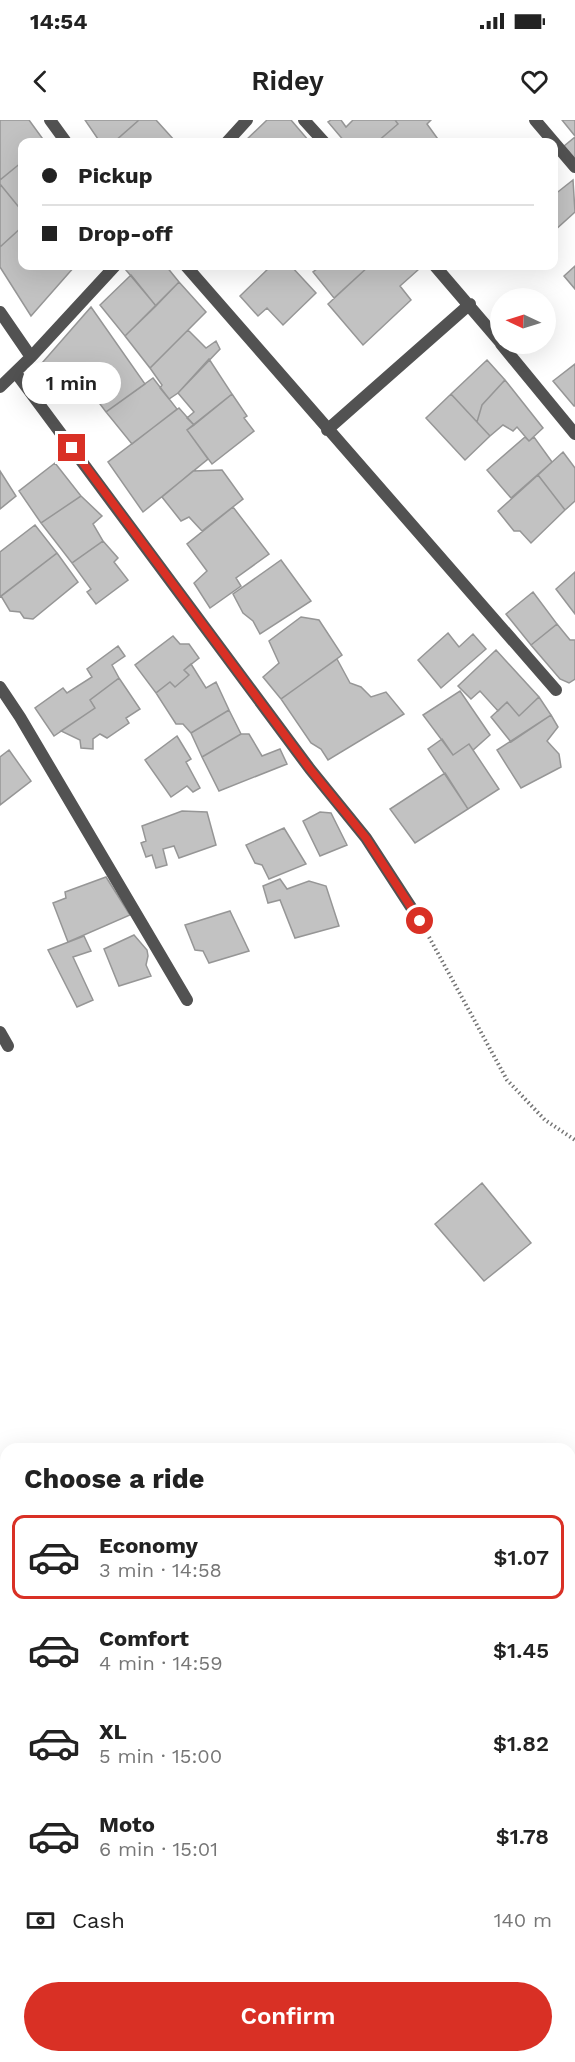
<!DOCTYPE html>
<html lang="en">
<head>
<meta charset="utf-8">
<style>
	body { margin:0; font-family:"Work Sans",sans-serif; background:#f2f2f2; color:#222; height:100vh; display:flex; flex-direction:column; font-size:22px; white-space:nowrap }
	* { box-sizing:border-box; margin:0 }
	p { font-size:20px; color:#767676 }
	.icon { flex:none; width:33px; height:33px; fill:none; stroke:currentColor; stroke-width:2; stroke-linecap:round; stroke-linejoin:round }
	.map { position:relative; flex:1; overflow:hidden }
	.drawer { position:absolute; left:0px; top:1323px; width:576px; height:620px; display:flex; flex-direction:column; background:#fff; border-radius:18px 18px 0 0; box-shadow:0 6px 24px #0002 }
	.drawer>* { flex:none }
	.hud { position:absolute; left:18px; top:18px; width:540px; height:132px; border-radius:12px; box-shadow:0 6px 24px #0002; display:grid; align-content:center; height:132px; padding:0 24px; background:#fff }
	.needle { width:39px; rotate:274deg }
	.buttons { position:absolute; left:490px; top:168px; display:grid; gap:12px }
	.buttons a { display:grid; place-items:center; width:66px; height:66px; border-radius:50%; background:#fff; box-shadow:0 6px 24px #0002; font-size:30px }
	.end { position:absolute; width:27px; height:27px; margin:-14px; border:8px solid #d93025; background:#fff; box-shadow:0 0 0 3px #fff }
	.from { border-radius:50% }
	.bubble { position:absolute; height:42px; border-radius:21px; background:#fff; box-shadow:0 6px 24px #0002; font-size:20px; font-weight:600; line-height:42px; text-align:center }
	.hud b { display:flex; align-items:center; gap:21px; height:57px; font-size:22px }
	.hud b+b { border-top:2px solid #e0e0e0 }
	.hud i { width:15px; height:15px; background:#222 }
	ul { padding:0; list-style:none }
	li { display:flex; align-items:center; gap:18px; height:84px; margin:0 12px 9px; padding:0 12px; border:3px solid transparent; border-radius:12px }
	li div { flex:1 }
	li b { display:block; font-size:22px }
	li em { font-style:normal; font-weight:600 }
	li.current { border-color:#d93025 }
	li>.icon { width:54px; height:54px; stroke-width:1.5 }
	h2 { padding:0 24px; font-size:27px; line-height:72px }
	.pay { display:flex; align-items:center; gap:15px; height:66px; padding:0 24px; font-size:22px }
	.pay p { margin-inline-start:auto }
	.button { display:flex; gap:12px; margin-top:auto; padding:12px 24px }
	.button a { flex:1; height:69px; border-radius:36px; background:#d93025; color:#fff; font-size:24px; font-weight:600; line-height:69px; text-align:center }
	.status { display:flex; justify-content:space-between; align-items:center; height:42px; padding:0 30px; background:#fff; direction:ltr }
	.status svg { height:16px; fill:currentColor }
	header { display:flex; justify-content:space-between; align-items:center; height:78px; padding:0 24px; background:#fff; font-size:27px; font-weight:600 }
	.map>svg:first-child { display:block }
	.building { fill:#c2c2c2; stroke:#969696; stroke-width:1.5 }
	.lines { fill:none; stroke-linecap:round; stroke-linejoin:round }
	.path { stroke:#747474; stroke-width:4; stroke-dasharray:1.5 3; stroke-linecap:butt }
	.minor { stroke:#525252; stroke-width:12 }
	.route { stroke:#d93025; stroke-width:8 }
</style>
</head>
<body>
<div class="status"><b>14:54</b><svg viewBox="0 0 49 12"><path d="M0 12V9h3v3zM5 12V6h3v6zM10 12V3h3v9zM15 12V0h3v12zM26 1h20v11H26zM47 4h2v5h-2z"/></svg></div>
<header><svg class="icon" aria-label="back" viewBox="0 0 24 24"><path d="M15 5l-7 7 7 7"/></svg>Ridey<svg class="icon" aria-label="heart" viewBox="0 0 24 24"><path d="M12 20l-8-8c-3-5 5-10 8-4 3-6 11-1 8 4z"/></svg></header>
<div class="map">
<svg width="575" height="1942" viewBox="0 0 575 1942">
	<rect width="100%" height="100%" fill="#fff"/>
	<path class="building" d="M 0,0 L 29,0 L 45,22 L 22,22 L 22,42 L 0,60 Z
		M 85,0 L 139,0 L 114,22 L 100,22 Z
		M 139,0 L 156,0 L 175,21 L 114,22 Z
		M 267,0 L 291,0 L 309,21 L 244,22 Z
		M 331,0 L 341,0 L 346,7 L 353,0 L 395,0 L 398,4 L 377,22 L 345,22 L 328,2 Z
		M 395,0 L 431,0 L 427,4 L 440,22 L 377,22 L 398,4 Z
		M 562,0 L 575,0 L 575,16 Z
		M 575,17 L 575,39 L 564,26 Z
		M 22,42 L 22,91 L 0,64 L 0,60 Z
		M 573,60 L 575,92 L 554,111 L 554,75 Z
		M 0,64 L 22,91 L 22,107 L 0,127 Z
		M 22,107 L 22,146 L 75,146 L 31,196 L 0,147 L 0,127 Z
		M 131,146 L 166,146 L 179,162 L 156,186 L 126,150 Z
		M 271,146 L 291,146 L 316,173 L 283,205 L 267,188 L 258,196 L 240,176 Z
		M 321,146 L 369,146 L 334,178 L 313,152 Z
		M 369,146 L 416,146 L 419,149 L 400,166 L 411,180 L 363,225 L 328,184 Z
		M 575,146 L 575,169 L 564,156 Z
		M 131,155 L 156,186 L 125,216 L 100,185 Z
		M 179,162 L 206,192 L 150,248 L 125,216 Z
		M 91,187 L 145,264 L 106,292 L 88,268 L 66,280 L 42,243 Z
		M 188,210 L 206,228 L 216,221 L 220,229 L 178,273 L 169,279 L 160,268 L 162,265 L 150,248 Z
		M 209,239 L 232,274 L 194,305 L 187,298 L 194,292 L 178,273 Z
		M 487,240 L 505,260 L 482,285 L 477,302 L 451,274 Z
		M 575,244 L 575,286 L 574,286 L 553,261 Z
		M 153,258 L 177,289 L 132,324 L 106,292 Z
		M 505,260 L 543,308 L 529,321 L 517,307 L 513,311 L 503,305 L 490,316 L 477,302 L 482,285 Z
		M 232,274 L 247,296 L 244,298 L 254,311 L 212,344 L 187,310 Z
		M 451,274 L 490,316 L 465,340 L 426,298 Z
		M 179,288 L 194,305 L 187,310 L 208,339 L 143,392 L 108,342 Z
		M 525,317 L 529,321 L 534,317 L 552,342 L 511,378 L 487,350 Z
		M 563,332 L 575,348 L 575,381 L 565,390 L 538,355 Z
		M 55,343 L 81,376 L 41,403 L 19,371 Z
		M 222,350 L 243,379 L 202,411 L 189,397 L 181,401 L 162,377 L 193,351 Z
		M 0,351 L 16,376 L 0,389 Z
		M 538,355 L 565,390 L 531,423 L 520,411 L 514,411 L 498,391 Z
		M 81,376 L 102,396 L 93,404 L 103,421 L 72,443 L 41,403 Z
		M 233,387 L 269,434 L 236,458 L 241,466 L 210,488 L 194,463 L 207,451 L 187,424 Z
		M 35,405 L 57,433 L 0,477 L 0,432 Z
		M 103,421 L 118,438 L 114,442 L 128,460 L 96,484 L 87,472 L 91,469 L 72,443 Z
		M 57,433 L 78,462 L 33,499 L 24,498 L 20,492 L 10,491 L 1,476 Z
		M 281,440 L 311,481 L 260,514 L 253,501 L 243,493 L 233,474 Z
		M 575,452 L 575,494 L 556,469 Z
		M 533,472 L 557,504 L 531,525 L 506,494 Z
		M 301,497 L 319,500 L 342,535 L 281,579 L 263,557 L 279,543 L 269,521 Z
		M 557,504 L 570,520 L 575,520 L 575,559 L 569,563 L 560,559 L 531,525 Z
		M 448,513 L 459,527 L 473,514 L 486,529 L 441,568 L 418,540 Z
		M 173,516 L 180,524 L 189,524 L 199,538 L 184,550 L 189,555 L 175,567 L 170,562 L 156,573 L 135,545 Z
		M 118,526 L 125,536 L 112,545 L 119,558 L 90,580 L 95,588 L 54,616 L 35,588 L 63,568 L 67,573 L 92,557 L 87,549 Z
		M 496,530 L 539,577 L 519,596 L 507,582 L 498,591 L 480,571 L 471,579 L 458,566 Z
		M 337,539 L 350,563 L 361,567 L 371,577 L 386,572 L 404,594 L 328,640 L 321,629 L 311,623 L 281,579 Z
		M 191,544 L 206,568 L 216,562 L 229,590 L 191,613 L 183,604 L 176,604 L 156,573 L 170,562 L 175,567 L 189,555 L 184,550 Z
		M 119,558 L 140,589 L 126,598 L 129,603 L 107,618 L 100,614 L 93,619 L 93,629 L 81,628 L 80,620 L 61,611 L 95,588 L 90,580 Z
		M 460,571 L 490,615 L 473,630 L 469,624 L 453,635 L 423,595 Z
		M 539,577 L 551,595 L 511,622 L 491,597 L 507,582 L 519,596 Z
		M 229,590 L 241,614 L 202,637 L 191,613 Z
		M 551,595 L 558,607 L 547,621 L 559,634 L 561,647 L 521,668 L 497,630 Z
		M 241,614 L 249,614 L 262,636 L 280,629 L 287,644 L 219,671 L 202,637 Z
		M 177,616 L 191,639 L 186,642 L 200,668 L 193,672 L 187,666 L 171,677 L 145,640 Z
		M 442,619 L 453,635 L 469,624 L 499,669 L 468,689 L 428,629 Z
		M 9,630 L 31,661 L 0,685 L 0,637 Z
		M 445,653 L 468,689 L 415,723 L 390,689 Z
		M 182,691 L 207,692 L 216,725 L 179,738 L 174,726 L 163,729 L 167,745 L 156,748 L 152,735 L 146,737 L 141,723 L 146,721 L 142,706 Z
		M 320,692 L 331,693 L 347,725 L 320,736 L 303,701 Z
		M 284,708 L 306,744 L 269,759 L 262,745 L 255,743 L 246,725 Z
		M 106,757 L 130,795 L 68,822 L 53,783 L 66,778 L 65,772 Z
		M 280,759 L 287,769 L 309,761 L 326,766 L 339,806 L 295,818 L 280,780 L 268,783 L 263,766 Z
		M 230,791 L 249,831 L 209,843 L 203,831 L 195,830 L 185,805 Z
		M 134,815 L 147,830 L 148,836 L 146,845 L 151,856 L 119,866 L 104,829 Z
		M 84,816 L 91,831 L 73,837 L 93,880 L 77,887 L 48,830 Z
		M 482,1063 L 531,1123 L 484,1161 L 435,1104 Z"/>
	<g class="lines">
		<path class="path" d="M 429,817 L 507,960 L 545,1000 L 575,1020"/>
		<path class="minor" d="M 50,0 L 66,22
			M 304,0 L 324,22
			M 535,0 L 575,47
			M 227,22 L 247,0
			M 186,146 L 556,570
			M 435,146 L 501,223
			M 0,192 L 31,237
			M 501,224 L 575,314
			M 16,253 L 310,649 L 366,718 L 420,801
			M 0,267 L 31,237 L 115,146
			M 327,310 L 470,184
			M 0,567 L 20,597 L 187,880
			M 0,912 L 8,926
			M 0,1691 L 6,1698
			M 192,1936 L 196,1942"/>
	</g>
	<g class="lines">
		<path class="route" d="M 72,328 L 310,649 L 366,718 L 420,801"/>
	</g>
</svg>
<div class="buttons">
<a><svg class="needle" viewBox="-14 -14 28 28"><path d="M0-13l5 13h-10z" fill="#e53935"/><path d="M0 13l5-13h-10z" fill="#767676"/></svg></a>
</div>
<i class="end from" style="left:420px;top:801px"></i>
<i class="end" style="left:72px;top:328px"></i>
<div class="bubble" style="left:22px;top:242px;width:99px">1 min</div>
<div class="hud">
<b><i class="from"></i>Pickup</b>
<b><i></i>Drop-off</b>
</div>
<section class="drawer">
<h2>Choose a ride</h2>
<ul>
<li class="current"><svg class="icon" aria-label="car" viewBox="0 0 24 24"><path d="M5 17H2v-5l4-1 3-4h7l3 4 3 1v5h-3M9 17h6M6 11h13"/><circle cx="7" cy="17" r="2"/><circle cx="17" cy="17" r="2"/></svg><div><b>Economy</b><p>3 min · 14:58</p></div><em>$1.07</em></li>
<li><svg class="icon" aria-label="car" viewBox="0 0 24 24"><path d="M5 17H2v-5l4-1 3-4h7l3 4 3 1v5h-3M9 17h6M6 11h13"/><circle cx="7" cy="17" r="2"/><circle cx="17" cy="17" r="2"/></svg><div><b>Comfort</b><p>4 min · 14:59</p></div><em>$1.45</em></li>
<li><svg class="icon" aria-label="car" viewBox="0 0 24 24"><path d="M5 17H2v-5l4-1 3-4h7l3 4 3 1v5h-3M9 17h6M6 11h13"/><circle cx="7" cy="17" r="2"/><circle cx="17" cy="17" r="2"/></svg><div><b>XL</b><p>5 min · 15:00</p></div><em>$1.82</em></li>
<li><svg class="icon" aria-label="car" viewBox="0 0 24 24"><path d="M5 17H2v-5l4-1 3-4h7l3 4 3 1v5h-3M9 17h6M6 11h13"/><circle cx="7" cy="17" r="2"/><circle cx="17" cy="17" r="2"/></svg><div><b>Moto</b><p>6 min · 15:01</p></div><em>$1.78</em></li>
</ul>
<div class="pay"><svg class="icon" aria-label="cash" viewBox="0 0 24 24"><path d="M3 7h18v10H3z"/><circle cx="12" cy="12" r="2"/></svg>Cash<p>140 m</p></div>
<div class="button"><a>Confirm</a></div>
</section>
</div>
</body>
</html>
